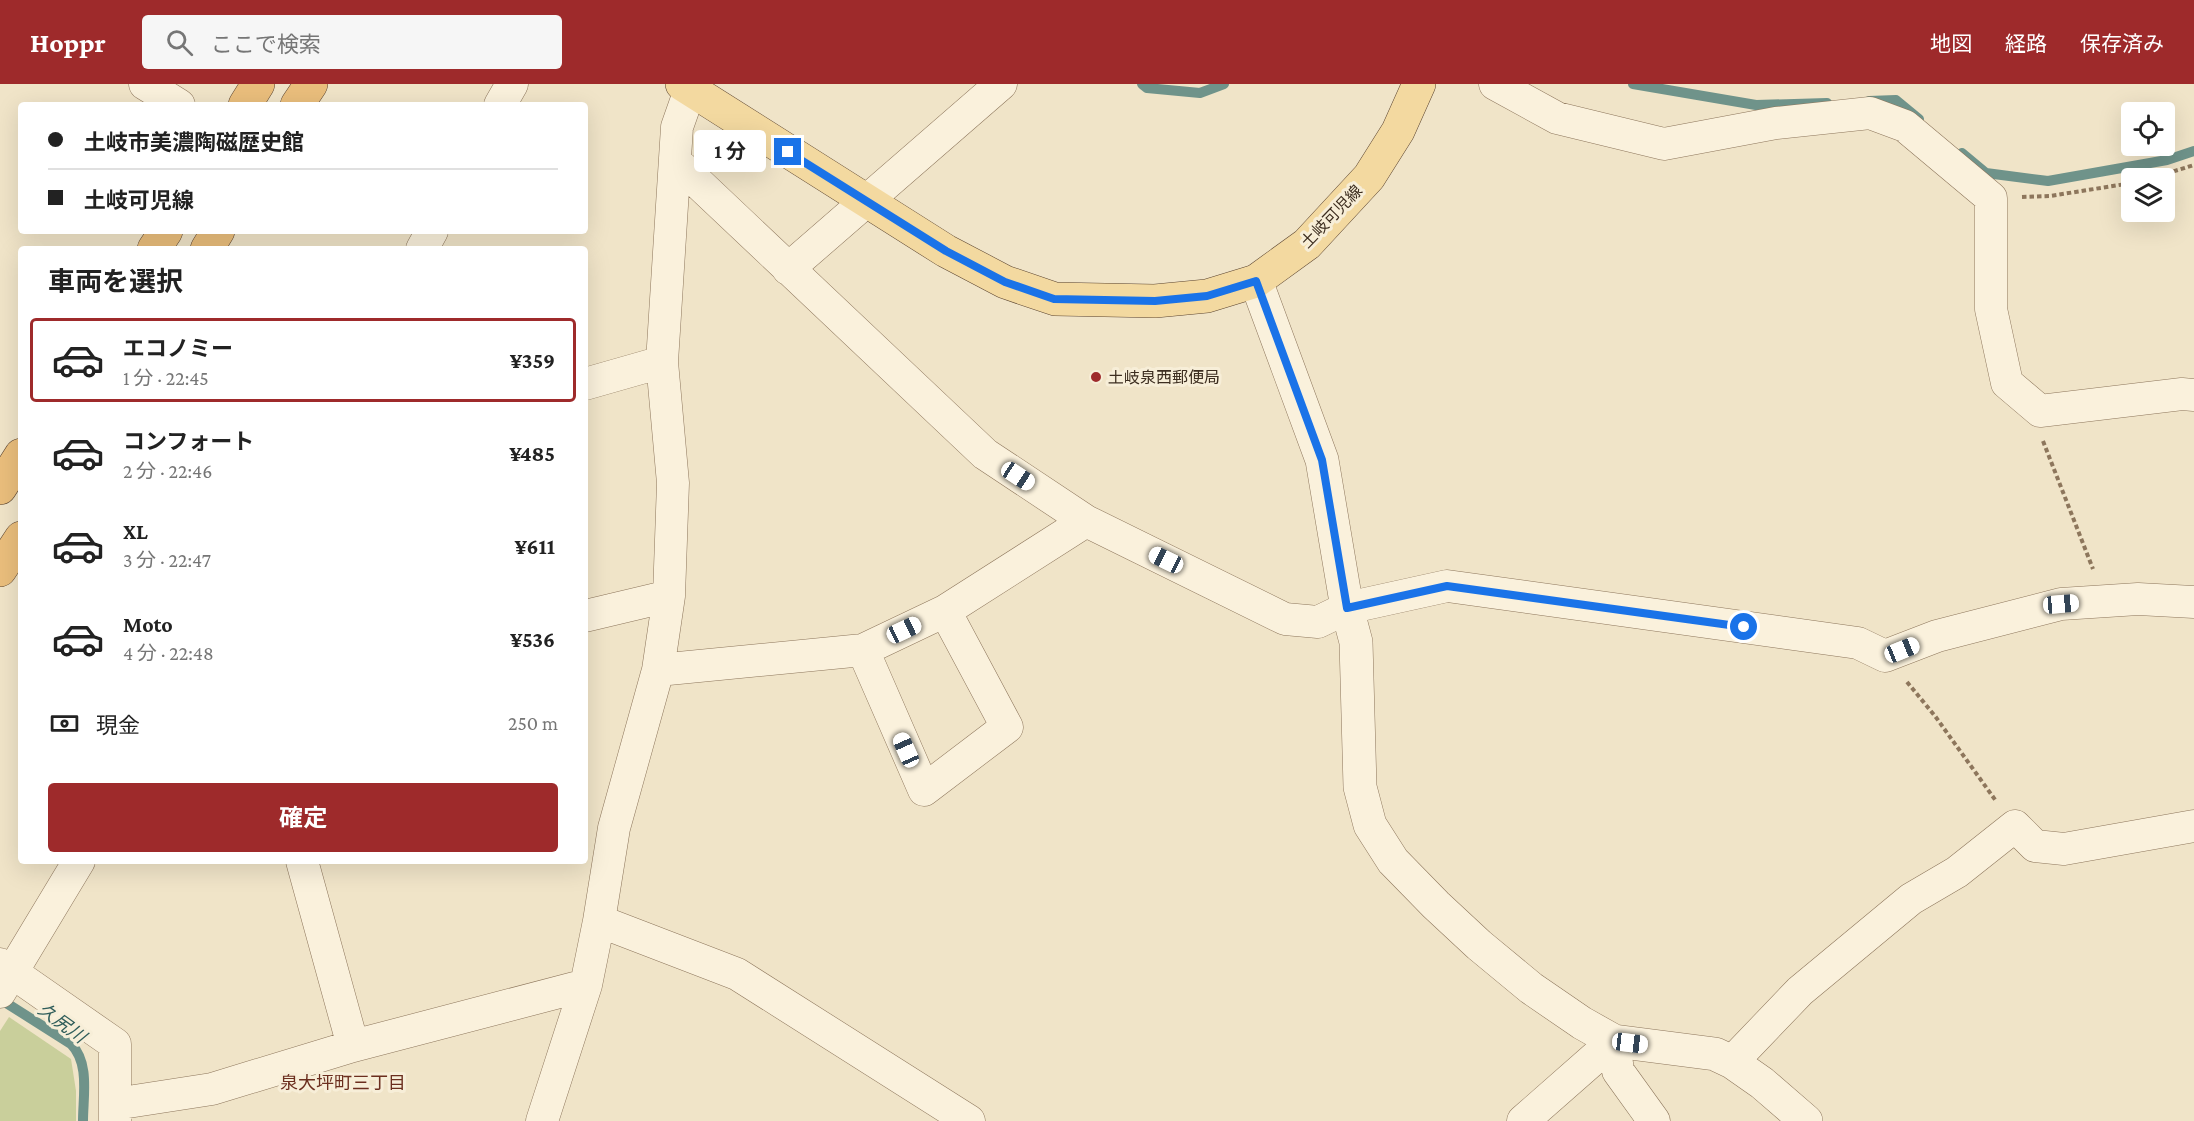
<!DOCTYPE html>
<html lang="ja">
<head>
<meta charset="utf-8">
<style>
	body { margin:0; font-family:"Crimson Pro","Noto Sans JP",serif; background:#f6f6f6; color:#222; height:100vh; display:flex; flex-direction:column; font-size:22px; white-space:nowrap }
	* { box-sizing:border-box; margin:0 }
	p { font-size:20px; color:#767676 }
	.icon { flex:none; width:33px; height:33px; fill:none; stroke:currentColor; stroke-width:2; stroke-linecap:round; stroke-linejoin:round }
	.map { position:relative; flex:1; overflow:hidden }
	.details { position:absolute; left:18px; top:162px; width:570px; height:618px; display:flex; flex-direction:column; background:#fff; border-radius:6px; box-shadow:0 6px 24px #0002 }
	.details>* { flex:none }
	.guide { position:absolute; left:18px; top:18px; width:570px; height:132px; border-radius:6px; box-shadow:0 6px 24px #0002; display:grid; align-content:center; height:132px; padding:0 30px; background:#fff }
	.fabs { position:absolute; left:2121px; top:18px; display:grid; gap:12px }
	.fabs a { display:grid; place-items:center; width:54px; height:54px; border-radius:6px; background:#fff; box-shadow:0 6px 24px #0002; font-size:30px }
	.end { position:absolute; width:27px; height:27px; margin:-14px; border:8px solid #1a73e8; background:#fff; box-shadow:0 0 0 3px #fff }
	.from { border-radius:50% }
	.bubble { position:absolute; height:42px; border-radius:6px; background:#fff; box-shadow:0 6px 24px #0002; font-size:20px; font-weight:700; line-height:42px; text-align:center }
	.car { position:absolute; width:18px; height:36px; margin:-18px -9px; border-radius:8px; box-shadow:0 0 4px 2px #0007; background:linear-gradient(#fff 24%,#345 0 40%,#fff 0 76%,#345 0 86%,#fff 0) }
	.guide b { display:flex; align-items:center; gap:21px; height:57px; font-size:22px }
	.guide b+b { border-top:2px solid #e0e0e0 }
	.guide i { width:15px; height:15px; background:#222 }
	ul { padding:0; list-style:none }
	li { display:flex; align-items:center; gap:18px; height:84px; margin:0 12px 9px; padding:0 18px; border:3px solid transparent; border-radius:6px }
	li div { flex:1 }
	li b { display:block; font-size:22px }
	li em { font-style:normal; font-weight:700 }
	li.current { border-color:#9e2a2b }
	li>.icon { width:54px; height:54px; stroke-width:1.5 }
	h2 { padding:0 30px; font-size:27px; line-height:72px }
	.pay { display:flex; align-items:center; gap:15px; height:66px; padding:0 30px; font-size:22px }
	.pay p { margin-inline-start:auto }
	.action { display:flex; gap:12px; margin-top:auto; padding:12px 30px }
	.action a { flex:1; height:69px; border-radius:6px; background:#9e2a2b; color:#fff; font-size:24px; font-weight:700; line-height:69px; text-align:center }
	header { display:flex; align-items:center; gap:36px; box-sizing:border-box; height:84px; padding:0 30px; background:#9e2a2b; color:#fff }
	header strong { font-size:28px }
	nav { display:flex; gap:33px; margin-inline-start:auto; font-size:21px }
	.search { width:420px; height:54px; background:#f6f6f6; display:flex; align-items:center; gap:15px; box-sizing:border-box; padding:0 21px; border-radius:6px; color:#767676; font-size:22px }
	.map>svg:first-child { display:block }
	.green { fill:#c9cf9b }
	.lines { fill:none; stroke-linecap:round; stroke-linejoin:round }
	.stream { stroke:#6f938a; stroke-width:10 }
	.minor-casing { stroke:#8d765c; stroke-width:33 }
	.tertiary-casing { stroke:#8d765c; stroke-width:34 }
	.primary-casing { stroke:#5b4430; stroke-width:34 }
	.trunk-casing { stroke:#5b4430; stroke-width:34 }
	.path { stroke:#8d765c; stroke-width:4; stroke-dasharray:4.5 3; stroke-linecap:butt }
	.minor { stroke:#faf1dc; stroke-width:32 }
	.tertiary { stroke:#faf1dc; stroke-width:33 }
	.primary { stroke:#f3d9a0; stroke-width:33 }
	.trunk { stroke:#eabe7c; stroke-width:33 }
	.route { stroke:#1a73e8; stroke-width:8 }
	.poi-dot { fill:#9e2a2b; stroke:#f7eed8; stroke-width:2 }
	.labels { text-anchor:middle; stroke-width:6; stroke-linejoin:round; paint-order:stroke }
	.street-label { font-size:16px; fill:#3d2e20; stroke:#f7eed8 }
	.poi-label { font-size:16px; fill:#3d2e20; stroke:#f7eed8; text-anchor:start }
	.water-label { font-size:18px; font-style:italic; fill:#2f5d5a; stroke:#f7eed8 }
	.neighbourhood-label { font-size:18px; fill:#6b2e1e; stroke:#f7eed8 }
</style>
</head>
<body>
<header>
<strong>Hoppr</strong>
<div class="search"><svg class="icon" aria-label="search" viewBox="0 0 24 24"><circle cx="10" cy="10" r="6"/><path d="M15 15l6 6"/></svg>ここで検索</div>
<nav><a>地図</a><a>経路</a><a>保存済み</a></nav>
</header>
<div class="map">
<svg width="2194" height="1037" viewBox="0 0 2194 1037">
	<rect width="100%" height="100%" fill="#f0e4c8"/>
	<path class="green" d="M 9,933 L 71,975 L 76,1007 L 76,1037 L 0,1037 L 0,947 Z"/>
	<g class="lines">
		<path class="stream" d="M 1142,0 L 1147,4 L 1200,9 L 1224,0
			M 1633,0 L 1756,21 L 1827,19
			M 1869,17 L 1896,16 L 1919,35
			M 1962,69 L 1986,89 L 2048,97 L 2167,76 L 2194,67
			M 0,915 L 71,960 C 90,979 83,1012 83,1037"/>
		<defs>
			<path id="minor" d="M 145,0 L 179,21
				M 1495,0 L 1557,34 L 1664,60 L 1776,39 L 1870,29 L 1905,42 L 1991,114 L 1991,225 L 2007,299 L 2040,327 L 2182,310 L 2194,311
				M 500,21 L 512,0
				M 675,77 L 985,370 L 1086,437 L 1285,535 L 1318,538 L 1347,524 L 1447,502 L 1858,559 L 1885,572 L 1937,552 L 2061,520 L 2138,515 L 2194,518
				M 422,165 L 432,147
				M 788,185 L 1001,0
				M 585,300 L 662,278
				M 585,532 L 669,512
				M 863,566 L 924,706 L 1007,643 L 945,527
				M 658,586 L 863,566 L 945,527 L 1086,437
				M 302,777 L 353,962
				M 599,837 L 614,744 L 658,586 L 669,512 L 673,399 L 662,278 L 677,43 L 690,6 L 696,0
				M 0,880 L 115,960 L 115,1037
				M 0,908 L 79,777
				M 1614,957 L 1618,987 L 1654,1037
				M 1732,978 L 1800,907 L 1911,815 L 1957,788 L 2015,742 L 2035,762 L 2064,765 L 2194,742
				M 115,1020 L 212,1005 L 353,962 L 586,901
				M 542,1037 L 586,901 L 599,837 L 737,890 L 969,1037
				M 1523,1037 L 1614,957"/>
			<path id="tertiary" d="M 1256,197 L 1322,376 L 1347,524 L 1356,558 L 1360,703 L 1370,741 L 1393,777 L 1436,821 L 1479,861 L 1531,904 L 1582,939 L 1614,957 L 1715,970 L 1732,978 L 1762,999 L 1806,1037"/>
			<path id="primary" d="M 682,0 L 946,167 L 1005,198 L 1055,215 L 1155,217 L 1207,212 L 1256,197 L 1307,160 L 1369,93 L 1398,47 L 1419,0"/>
			<path id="trunk" d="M 245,21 L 258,0
				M 297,21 L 311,0
				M 154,165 L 166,147
				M 207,165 L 218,147
				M 0,404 L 21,371
				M 0,486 L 21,454"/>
		</defs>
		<use href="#minor" class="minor-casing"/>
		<use href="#tertiary" class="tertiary-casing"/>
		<use href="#primary" class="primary-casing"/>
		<use href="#trunk" class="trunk-casing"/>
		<path class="path" d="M 2152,94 L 2194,81
			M 2022,113 L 2050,112 L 2132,99
			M 2043,357 L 2093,485
			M 1907,598 L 1935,632 L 1996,717"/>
		<use href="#minor" class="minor"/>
		<use href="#tertiary" class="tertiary"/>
		<use href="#primary" class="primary"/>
		<use href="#trunk" class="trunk"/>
	</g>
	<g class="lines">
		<path class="route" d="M 788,68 L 946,167 L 1005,198 L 1054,215 L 1155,217 L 1207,212 L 1256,197 L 1322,376 L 1347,524 L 1447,502 L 1744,543"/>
	</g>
	<circle class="poi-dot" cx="1096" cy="293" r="6"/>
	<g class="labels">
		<g class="street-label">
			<text transform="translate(1331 132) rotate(-46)" y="6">土岐可児線</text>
		</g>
		<g class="poi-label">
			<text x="1108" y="299">土岐泉西郵便局</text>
		</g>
		<g class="water-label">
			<text transform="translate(62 939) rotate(36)" y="6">久尻川</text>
		</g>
		<g class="neighbourhood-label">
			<text x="343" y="1005">泉大坪町三丁目</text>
		</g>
	</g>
</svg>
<div class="fabs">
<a><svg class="icon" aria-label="locate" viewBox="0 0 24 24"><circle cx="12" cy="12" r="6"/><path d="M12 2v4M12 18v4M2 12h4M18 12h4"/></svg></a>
<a><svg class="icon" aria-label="layers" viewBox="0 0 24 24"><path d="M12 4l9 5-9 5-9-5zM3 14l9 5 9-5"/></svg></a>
</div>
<i class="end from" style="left:1744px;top:543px"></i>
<i class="end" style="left:788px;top:68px"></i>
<div class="bubble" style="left:694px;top:46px;width:72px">1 分</div>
<i class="car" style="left:1018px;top:392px;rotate:123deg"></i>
<i class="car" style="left:1166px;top:476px;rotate:296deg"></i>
<i class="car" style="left:2061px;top:520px;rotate:85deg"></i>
<i class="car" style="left:904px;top:546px;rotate:65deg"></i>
<i class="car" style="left:1902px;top:566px;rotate:68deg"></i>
<i class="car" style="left:906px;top:666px;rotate:336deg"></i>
<i class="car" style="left:1630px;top:959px;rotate:97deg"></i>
<div class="guide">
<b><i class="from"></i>土岐市美濃陶磁歴史館</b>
<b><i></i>土岐可児線</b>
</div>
<section class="details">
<h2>車両を選択</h2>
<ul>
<li class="current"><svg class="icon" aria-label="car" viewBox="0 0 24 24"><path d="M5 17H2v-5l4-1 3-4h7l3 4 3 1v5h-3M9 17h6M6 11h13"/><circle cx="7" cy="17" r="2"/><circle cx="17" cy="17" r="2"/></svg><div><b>エコノミー</b><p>1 分 · 22:45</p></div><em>¥359</em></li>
<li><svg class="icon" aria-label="car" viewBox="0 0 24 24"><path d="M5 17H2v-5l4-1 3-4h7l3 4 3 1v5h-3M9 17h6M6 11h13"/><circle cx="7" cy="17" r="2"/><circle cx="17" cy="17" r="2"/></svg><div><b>コンフォート</b><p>2 分 · 22:46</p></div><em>¥485</em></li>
<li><svg class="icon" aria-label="car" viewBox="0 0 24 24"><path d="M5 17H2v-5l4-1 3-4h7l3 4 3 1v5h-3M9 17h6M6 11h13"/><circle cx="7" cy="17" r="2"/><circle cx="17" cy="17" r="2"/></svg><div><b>XL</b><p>3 分 · 22:47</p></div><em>¥611</em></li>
<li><svg class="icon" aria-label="car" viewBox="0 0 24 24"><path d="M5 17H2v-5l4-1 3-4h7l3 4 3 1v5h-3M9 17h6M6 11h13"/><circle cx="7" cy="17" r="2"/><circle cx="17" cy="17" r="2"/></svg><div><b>Moto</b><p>4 分 · 22:48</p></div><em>¥536</em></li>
</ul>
<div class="pay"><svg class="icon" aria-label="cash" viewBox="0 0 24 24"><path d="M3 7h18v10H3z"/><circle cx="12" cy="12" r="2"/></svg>現金<p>250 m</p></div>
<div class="action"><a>確定</a></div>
</section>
</div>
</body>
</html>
